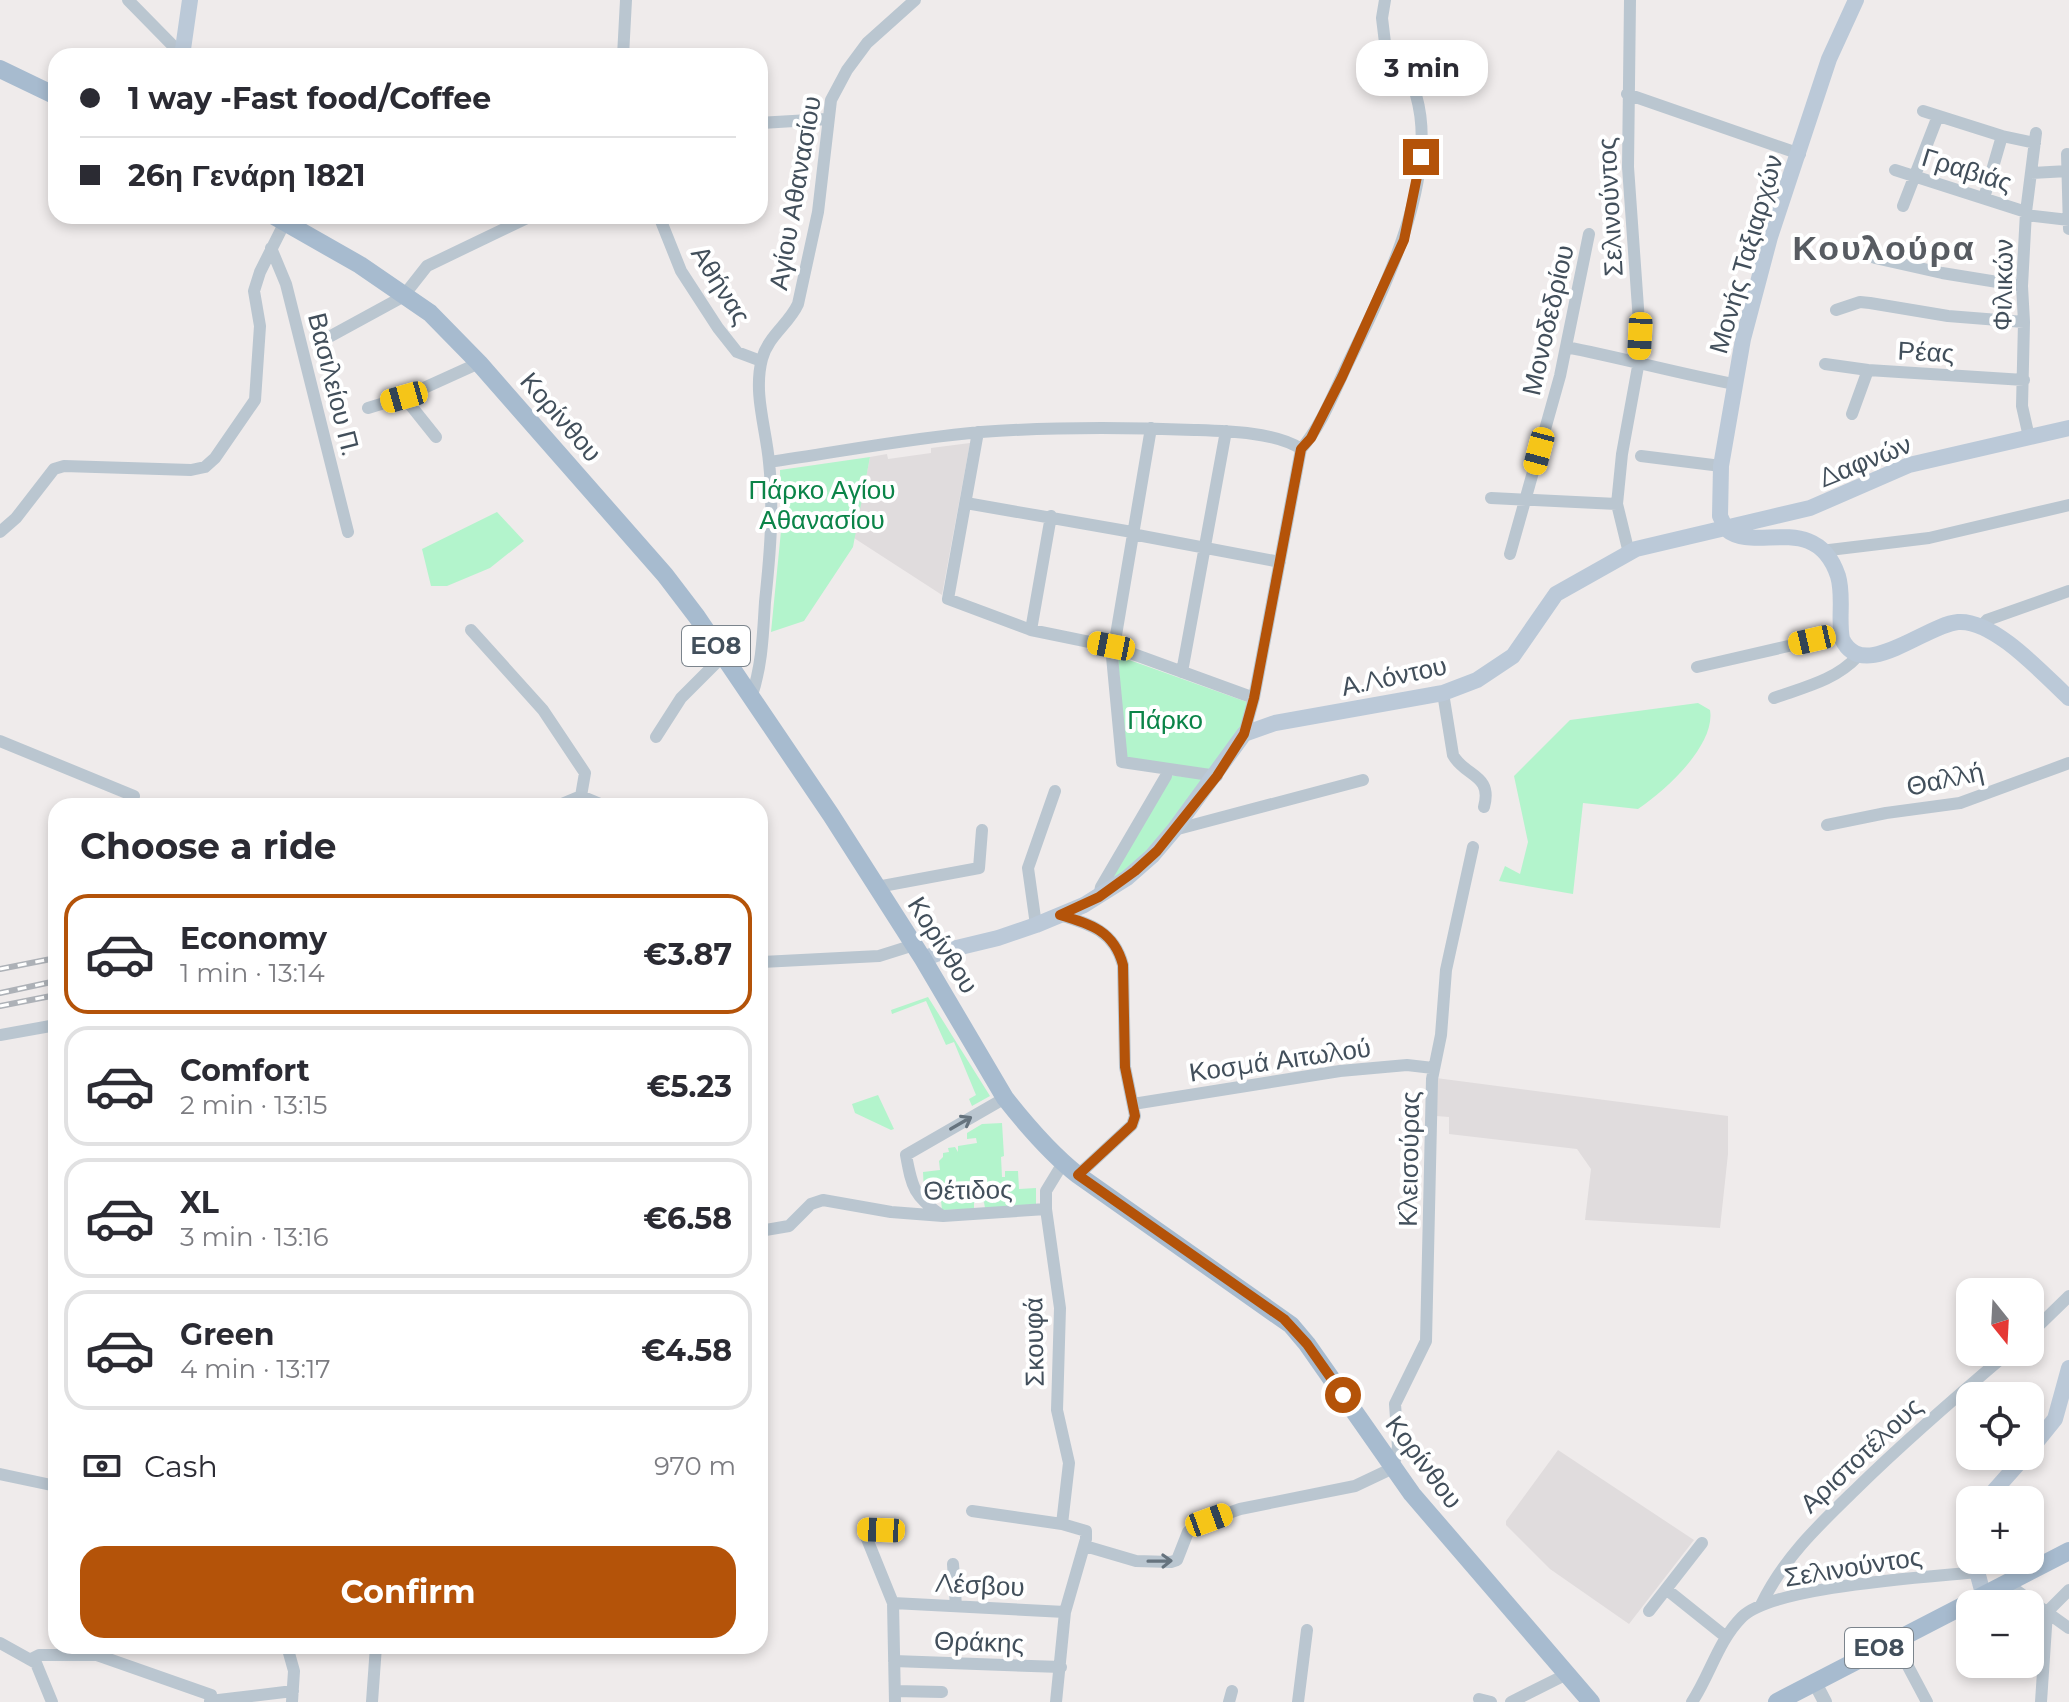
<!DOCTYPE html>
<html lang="en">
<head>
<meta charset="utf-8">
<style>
	body { margin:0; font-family:Montserrat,sans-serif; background:#f2f2f3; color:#2b2b33; height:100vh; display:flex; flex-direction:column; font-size:30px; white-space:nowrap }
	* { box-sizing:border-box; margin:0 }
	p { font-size:26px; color:#7c7c81 }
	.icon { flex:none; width:44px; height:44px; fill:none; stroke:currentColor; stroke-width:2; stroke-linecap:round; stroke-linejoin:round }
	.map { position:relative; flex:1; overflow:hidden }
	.side { position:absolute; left:48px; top:798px; width:720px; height:856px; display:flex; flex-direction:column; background:#fff; border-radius:24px; box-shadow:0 4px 12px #0003 }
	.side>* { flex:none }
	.top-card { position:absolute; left:48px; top:48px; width:720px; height:176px; border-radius:24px; box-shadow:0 4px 12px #0003; display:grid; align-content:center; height:176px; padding:0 32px; background:#fff }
	.needle { width:52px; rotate:162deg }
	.tools { position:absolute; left:1956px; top:1278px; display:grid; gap:16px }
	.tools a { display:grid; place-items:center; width:88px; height:88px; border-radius:16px; background:#fff; box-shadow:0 4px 12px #0003; font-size:40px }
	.end { position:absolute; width:36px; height:36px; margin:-18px; border:10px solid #b45309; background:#fff; box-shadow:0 0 0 4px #fff }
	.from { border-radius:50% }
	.bubble { position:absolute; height:56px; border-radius:24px; background:#fff; box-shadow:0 4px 12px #0003; font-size:26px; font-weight:700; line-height:56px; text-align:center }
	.car { position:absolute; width:24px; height:48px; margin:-24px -12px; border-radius:10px; box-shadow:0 0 6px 2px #0007; background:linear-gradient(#f5c518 24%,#345 0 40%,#f5c518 0 76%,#345 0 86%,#f5c518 0) }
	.top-card b { display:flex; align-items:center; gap:28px; height:76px; font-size:30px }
	.top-card b+b { border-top:2px solid #e1e1e2 }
	.top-card i { width:20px; height:20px; background:#2b2b33 }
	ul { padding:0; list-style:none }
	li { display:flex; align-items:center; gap:24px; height:120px; margin:0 16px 12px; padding:0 16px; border:4px solid #e1e1e2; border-radius:24px }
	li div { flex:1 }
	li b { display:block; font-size:30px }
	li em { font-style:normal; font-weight:700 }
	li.current { border-color:#b45309 }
	li>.icon { width:72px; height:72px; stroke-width:1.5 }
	h2 { padding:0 32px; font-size:36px; line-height:96px }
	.pay { display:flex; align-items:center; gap:20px; height:88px; padding:0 32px; font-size:30px }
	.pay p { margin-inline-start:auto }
	.button { display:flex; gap:16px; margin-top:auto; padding:16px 32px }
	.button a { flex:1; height:92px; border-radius:24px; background:#b45309; color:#fff; font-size:32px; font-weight:700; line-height:92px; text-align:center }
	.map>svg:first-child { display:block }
	.education { fill:#e0dcdd }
	.green { fill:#b3f4cc }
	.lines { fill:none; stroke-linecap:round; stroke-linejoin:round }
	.minor { stroke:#bac6d0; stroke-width:12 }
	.tertiary { stroke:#bac6d0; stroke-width:14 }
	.secondary { stroke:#bbc9d8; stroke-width:16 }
	.primary { stroke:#a7bbcf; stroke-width:18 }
	.rail-casing { stroke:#adb1b7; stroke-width:6 }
	.rail { stroke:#fff; stroke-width:3; stroke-dasharray:9; stroke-linecap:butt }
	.oneway { stroke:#66737e }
	.route { stroke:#b45309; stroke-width:10 }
	.labels { text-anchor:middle; stroke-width:8; stroke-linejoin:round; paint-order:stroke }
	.shield { fill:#fff; stroke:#7b848c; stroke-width:2 }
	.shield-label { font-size:24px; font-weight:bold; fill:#424f5b }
	.street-label { font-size:26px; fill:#424f5b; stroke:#fff }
	.park-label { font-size:26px; fill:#0b8448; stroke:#fff }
	.district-label { font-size:34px; font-weight:bold; letter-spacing:2px; fill:#585c62; stroke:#fff }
</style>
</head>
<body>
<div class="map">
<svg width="2069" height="1702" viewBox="0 0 2069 1702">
	<rect width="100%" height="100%" fill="#efebeb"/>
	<path class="education" d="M 970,443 L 942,595 L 854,538 L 870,457 L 887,454 L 888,459 L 931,453 L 931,448 Z
		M 1436,1078 L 1728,1116 L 1728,1154 L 1720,1228 L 1585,1220 L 1591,1169 L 1577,1149 L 1449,1134 L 1449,1117 L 1436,1116 Z
		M 1558,1450 L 1694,1540 L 1629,1624 L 1550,1569 L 1506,1525 L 1506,1521 Z"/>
	<path class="green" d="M 870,457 L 853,547 L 804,621 L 771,632 L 781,531 L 780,470 Z
		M 497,512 L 524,541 L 490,568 L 447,586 L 431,586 L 422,549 Z
		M 1118,656 L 1247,702 L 1241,729 L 1214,770 L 1125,758 Z
		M 1698,703 L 1710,710 C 1716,745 1665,791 1638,809 L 1583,803 L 1573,894 L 1499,881 L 1505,866 L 1520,874 L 1528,842 L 1514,776 L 1570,720 Z
		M 1169,775 L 1205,779 C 1177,816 1150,856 1110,881 Z
		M 928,997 L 990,1096 L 972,1106 L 969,1099 L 976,1095 L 954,1042 L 946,1045 L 926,1001 L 892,1014 L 891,1010 Z
		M 878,1095 L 894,1129 L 891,1130 L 855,1113 L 852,1104 Z
		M 1002,1123 L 1004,1156 L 1001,1157 L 1002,1177 L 1005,1177 L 1005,1171 L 1018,1171 L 1019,1189 L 1036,1188 L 1036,1205 L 985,1208 L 984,1202 L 974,1203 L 974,1209 L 942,1210 L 940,1191 L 924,1192 L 923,1172 L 940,1170 L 939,1161 L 943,1157 L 943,1153 L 949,1152 L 948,1148 L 955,1147 L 958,1152 L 958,1146 L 977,1143 L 976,1138 L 967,1139 L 967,1133 L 982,1124 Z"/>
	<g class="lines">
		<path class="minor" d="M 128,0 L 182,55
			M 623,56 L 626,0
			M 1627,94 L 1800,154
			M 1923,111 L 2002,136 L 2035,143
			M 760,123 L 827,119
			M 2067,154 L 2069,229
			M 1895,170 L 2026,212
			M 2031,173 L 2068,171
			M 1984,198 L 2002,136
			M 1903,206 L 1938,116
			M 2026,215 L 2069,220
			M 659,216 L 681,271 L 718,328 L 737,352 L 761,361
			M 271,248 L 286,284 L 348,532
			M 1875,258 L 1942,273 L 2022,286
			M 405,294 L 427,266 L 531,216
			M 1836,310 L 1860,302 L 1870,303 L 1948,316 L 2024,322
			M 329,337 L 406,295
			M 1566,347 C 1622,358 1677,373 1734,384
			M 1825,364 L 1868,370 L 2024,380
			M 368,408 L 404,397
			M 1852,414 L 1868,370
			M 978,432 L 948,599 L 1031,630 L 1114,647 L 1254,698
			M 436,437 L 404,397 L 479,363
			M 2029,437 L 2022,406 L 2024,322 L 2022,286 L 2026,212 L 2036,133
			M 1641,456 L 1721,466
			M 769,462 C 839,452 910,438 981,432 C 1052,427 1123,427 1194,430 C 1225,431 1276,432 1301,449
			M 1491,498 L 1617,504
			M 966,503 L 1132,532
			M 0,532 L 16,518 L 54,469 L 64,466 L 191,470 L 205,467 L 215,458 L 255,400 L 260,326 L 254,291 L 260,272 L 285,222
			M 1132,534 L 1280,562
			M 1821,551 L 1929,538 L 2069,505
			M 1629,553 L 1617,504 L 1622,454 L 1639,361 L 1640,336 L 1628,167 L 1630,0
			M 1510,554 L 1560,376 L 1589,234
			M 1981,626 L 1987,620 L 2069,591
			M 471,630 L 543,710 L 585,773 L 581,796
			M 1031,630 L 1051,516
			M 1111,646 L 1122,762 L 1217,776
			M 1114,647 L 1151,428
			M 1697,667 L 1841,634
			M 1182,672 L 1226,431
			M 1443,693 L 1453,755 C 1465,777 1493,774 1484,807
			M 751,698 C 762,667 763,635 765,602 C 770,555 774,509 769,462 C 766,428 753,393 762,359 C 768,336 789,324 798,304 L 818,212 L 831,100 L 847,70 L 867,43 L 915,0
			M 1774,698 C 1805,687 1836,680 1858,656
			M 1244,734 L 1254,698 L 1301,449 C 1322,425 1334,392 1348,363 C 1384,290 1440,177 1416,95 C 1414,88 1413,77 1409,71 C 1405,64 1393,57 1386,51 L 1382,18 L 1385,0
			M 656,737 L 681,698 L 723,656
			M 0,741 L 134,796
			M 557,806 L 581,796 L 605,806
			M 1827,825 L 1886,813 L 1960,803 L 2069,763
			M 1174,830 L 1363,780
			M 877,887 L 979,868 L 982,830
			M 1099,897 L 1101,887 L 1166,776
			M 1060,915 C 1090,924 1114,931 1123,965 L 1125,1067 L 1135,1116 L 1132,1125 L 1078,1175
			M 1036,925 L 1028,868 L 1055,791
			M 760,962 L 879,956 L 914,945
			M 0,1035 L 56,1025
			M 1133,1104 L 1340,1071 L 1407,1065 L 1433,1068
			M 942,1216 C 914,1196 912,1188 906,1155 L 1005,1098
			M 760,1231 L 789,1226 L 811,1204 L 823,1200 L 891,1212 L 943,1216 L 1046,1209
			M 1963,1315 L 1970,1319
			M 2030,1334 L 2069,1296
			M 0,1474 L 56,1486
			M 972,1511 L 1062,1524 L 1086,1531 L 1086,1539 L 1065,1612 L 1056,1702
			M 1062,1524 L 1069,1463 L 1057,1410 L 1060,1308 L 1046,1209 L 1046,1191 L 1063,1163
			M 1085,1546 L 1136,1561 L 1171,1562 L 1177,1560 L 1188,1532 L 1195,1525 L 1240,1509 L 1355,1486 L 1393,1468 L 1398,1447 L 1395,1404 L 1426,1341 L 1432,1079 L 1441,1035 L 1446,970 L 1473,847
			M 953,1564 L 956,1606
			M 2006,1583 L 2069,1628
			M 1666,1589 L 1726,1637
			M 893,1603 L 1065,1612
			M 1761,1605 C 1784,1557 1820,1524 1858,1487 C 1906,1440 1957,1396 2009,1352
			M 1649,1611 L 1702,1543
			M 1894,1640 L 1927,1702
			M 0,1643 L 36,1663 L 52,1702
			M 287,1646 L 294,1671 L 292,1702
			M 31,1659 L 39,1655 L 97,1655 L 211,1695 L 210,1702
			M 894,1661 L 1061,1667
			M 895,1691 L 942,1692
			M 1479,1699 L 1491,1702
			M 210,1701 L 293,1691
			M 372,1702 L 376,1646
			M 895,1702 L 893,1603 L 863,1529 L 898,1530
			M 1229,1702 L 1232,1691
			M 1298,1702 L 1307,1630
			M 1511,1702 L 1565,1675
			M 1692,1702 C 1710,1675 1718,1641 1742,1617 C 1773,1586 1929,1577 1977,1572
			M 2041,1702 L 2047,1612 L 2069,1590"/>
		<path class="tertiary" d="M 1814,1681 L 1825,1702"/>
		<path class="secondary" d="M 182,56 L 190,0
			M 1726,529 L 1720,516 L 1721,466 L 1743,339 L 1770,237 L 1829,59 L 1856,0
			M 1726,529 C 1754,554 1816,510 1838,576 C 1844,596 1838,619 1842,639 C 1863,683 1925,625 1958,622 C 1994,619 2044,675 2069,698
			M 923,959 L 944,951 L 998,938 L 1036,925 L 1084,905 L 1127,878 L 1152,856 L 1174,830 L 1244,734 L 1275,723 L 1443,693 L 1477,680 L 1513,656 L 1556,594 L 1636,549 L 1810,508 L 1909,465 L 2069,428
			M 2030,1450 L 2055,1419 L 2069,1368
			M 1986,1500 L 2025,1456
			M 1970,1521 L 1968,1529 L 1970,1542
			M 1974,1560 L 1983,1594"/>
		<path class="primary" d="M 0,69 L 56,96
			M 274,216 L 360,265 L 430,313 L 479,363 L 665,575 L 697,617 L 831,815 L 923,959 L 1005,1098 C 1027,1126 1050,1153 1078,1175 L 1291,1325 L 1307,1344 L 1412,1494 L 1591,1702
			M 1777,1702 L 2069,1551"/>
		<defs>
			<path id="rail" d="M 0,969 L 56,958
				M 0,993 L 56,981
				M 0,1006 L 56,995"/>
		</defs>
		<use href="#rail" class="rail-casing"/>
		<use href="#rail" class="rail"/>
	</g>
	<defs><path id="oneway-shaft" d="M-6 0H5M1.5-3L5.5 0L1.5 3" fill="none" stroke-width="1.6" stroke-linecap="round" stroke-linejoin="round" transform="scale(2)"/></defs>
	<g class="oneway">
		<use href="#oneway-shaft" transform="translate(961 1123) rotate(-30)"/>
		<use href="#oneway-shaft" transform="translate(1160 1561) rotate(-1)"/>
	</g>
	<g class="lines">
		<path class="route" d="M 1343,1395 L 1307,1344 L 1284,1319 L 1078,1175 L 1132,1125 L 1135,1116 L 1125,1067 L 1123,965 C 1114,931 1091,924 1060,915 L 1099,897 L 1135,871 L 1157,851 L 1217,776 L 1244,734 L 1254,698 L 1301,449 L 1311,438 L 1342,377 L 1404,240 L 1421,157"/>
	</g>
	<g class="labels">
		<g class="shield">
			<rect x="682" y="626" width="68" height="40" rx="6"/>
			<rect x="1845" y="1628" width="68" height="40" rx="6"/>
		</g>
		<g class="shield-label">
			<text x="716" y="654">ΕΟ8</text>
			<text x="1879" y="1656">ΕΟ8</text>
		</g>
		<g class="street-label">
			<text transform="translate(1967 170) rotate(17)" y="9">Γραβιάς</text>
			<text transform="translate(795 193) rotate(-80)" y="9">Αγίου Αθανασίου</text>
			<text transform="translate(1610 207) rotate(-93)" y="9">Σελινούντος</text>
			<text transform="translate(1746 254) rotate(-74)" y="9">Μονής Ταξιαρχών</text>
			<text transform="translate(721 285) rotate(58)" y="9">Αθήνας</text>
			<text transform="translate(2003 285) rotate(-89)" y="9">Φιλικών</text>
			<text transform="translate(1548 320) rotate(-77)" y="9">Μονοδεδρίου</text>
			<text transform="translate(1926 352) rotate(3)" y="9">Ρέας</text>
			<text transform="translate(334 384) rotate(76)" y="9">Βασιλείου Π.</text>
			<text transform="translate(561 417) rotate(49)" y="9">Κορίνθου</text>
			<text transform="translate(1865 461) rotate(-22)" y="9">Δαφνών</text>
			<text transform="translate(1394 676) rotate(-12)" y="9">Α.Λόντου</text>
			<text transform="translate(1945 779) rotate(-12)" y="9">Θαλλή</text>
			<text transform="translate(943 945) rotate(58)" y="9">Κορίνθου</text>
			<text transform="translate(1280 1060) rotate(-8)" y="9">Κοσμά Αιτωλού</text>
			<text transform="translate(1409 1159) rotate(-89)" y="9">Κλεισούρας</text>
			<text transform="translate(968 1190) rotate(-1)" y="9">Θέτιδος</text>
			<text transform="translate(1034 1342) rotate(-91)" y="9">Σκουφά</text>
			<text transform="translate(1861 1455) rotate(-43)" y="9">Αριστοτέλους</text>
			<text transform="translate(1424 1462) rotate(53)" y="9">Κορίνθου</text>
			<text transform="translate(1853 1567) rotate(-9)" y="9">Σελινούντος</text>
			<text transform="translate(980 1585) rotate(3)" y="9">Λέσβου</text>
			<text transform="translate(979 1642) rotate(2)" y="9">Θράκης</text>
		</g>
		<g class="park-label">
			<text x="822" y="499">Πάρκο Αγίου<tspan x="822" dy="30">Αθανασίου</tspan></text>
			<text x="1165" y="729">Πάρκο</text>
		</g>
		<g class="district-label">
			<text x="1884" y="260">Κουλούρα</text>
		</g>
	</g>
</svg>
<div class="tools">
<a><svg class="needle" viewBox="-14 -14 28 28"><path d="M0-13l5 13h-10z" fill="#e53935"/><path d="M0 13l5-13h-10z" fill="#7c7c81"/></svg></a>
<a><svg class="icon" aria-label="locate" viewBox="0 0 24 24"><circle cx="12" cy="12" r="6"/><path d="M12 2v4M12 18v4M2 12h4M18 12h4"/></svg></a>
<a>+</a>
<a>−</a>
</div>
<i class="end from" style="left:1343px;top:1395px"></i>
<i class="end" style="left:1421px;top:157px"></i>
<div class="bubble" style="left:1356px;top:40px;width:132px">3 min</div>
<i class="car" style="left:1640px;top:336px;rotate:183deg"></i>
<i class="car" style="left:404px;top:397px;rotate:254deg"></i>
<i class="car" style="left:1539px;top:451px;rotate:195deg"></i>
<i class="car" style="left:1812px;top:640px;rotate:257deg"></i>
<i class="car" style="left:1111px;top:646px;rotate:281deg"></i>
<i class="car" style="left:1209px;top:1520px;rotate:70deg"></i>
<i class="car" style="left:881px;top:1530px;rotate:272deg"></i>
<div class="top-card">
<b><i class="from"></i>1 way -Fast food/Coffee</b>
<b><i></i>26η Γενάρη 1821</b>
</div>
<section class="side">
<h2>Choose a ride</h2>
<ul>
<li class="current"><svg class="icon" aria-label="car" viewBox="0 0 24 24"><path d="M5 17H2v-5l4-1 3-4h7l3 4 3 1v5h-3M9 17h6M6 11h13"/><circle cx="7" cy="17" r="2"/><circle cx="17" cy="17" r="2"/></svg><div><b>Economy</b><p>1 min · 13:14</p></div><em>€3.87</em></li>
<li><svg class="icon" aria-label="car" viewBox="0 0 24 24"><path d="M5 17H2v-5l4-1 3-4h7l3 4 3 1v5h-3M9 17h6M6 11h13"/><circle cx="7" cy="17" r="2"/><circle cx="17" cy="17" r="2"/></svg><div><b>Comfort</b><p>2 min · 13:15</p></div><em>€5.23</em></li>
<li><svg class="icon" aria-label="car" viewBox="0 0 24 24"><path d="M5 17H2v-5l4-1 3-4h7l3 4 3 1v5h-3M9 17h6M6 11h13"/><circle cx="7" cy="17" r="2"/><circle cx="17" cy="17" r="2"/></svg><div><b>XL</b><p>3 min · 13:16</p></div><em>€6.58</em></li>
<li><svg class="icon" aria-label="car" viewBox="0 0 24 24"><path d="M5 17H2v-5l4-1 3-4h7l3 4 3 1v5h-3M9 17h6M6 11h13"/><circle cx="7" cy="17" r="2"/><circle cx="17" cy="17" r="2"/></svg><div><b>Green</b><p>4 min · 13:17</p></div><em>€4.58</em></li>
</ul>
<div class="pay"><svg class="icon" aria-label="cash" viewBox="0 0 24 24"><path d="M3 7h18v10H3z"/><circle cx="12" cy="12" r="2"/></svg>Cash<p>970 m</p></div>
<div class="button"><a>Confirm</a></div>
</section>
</div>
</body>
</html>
